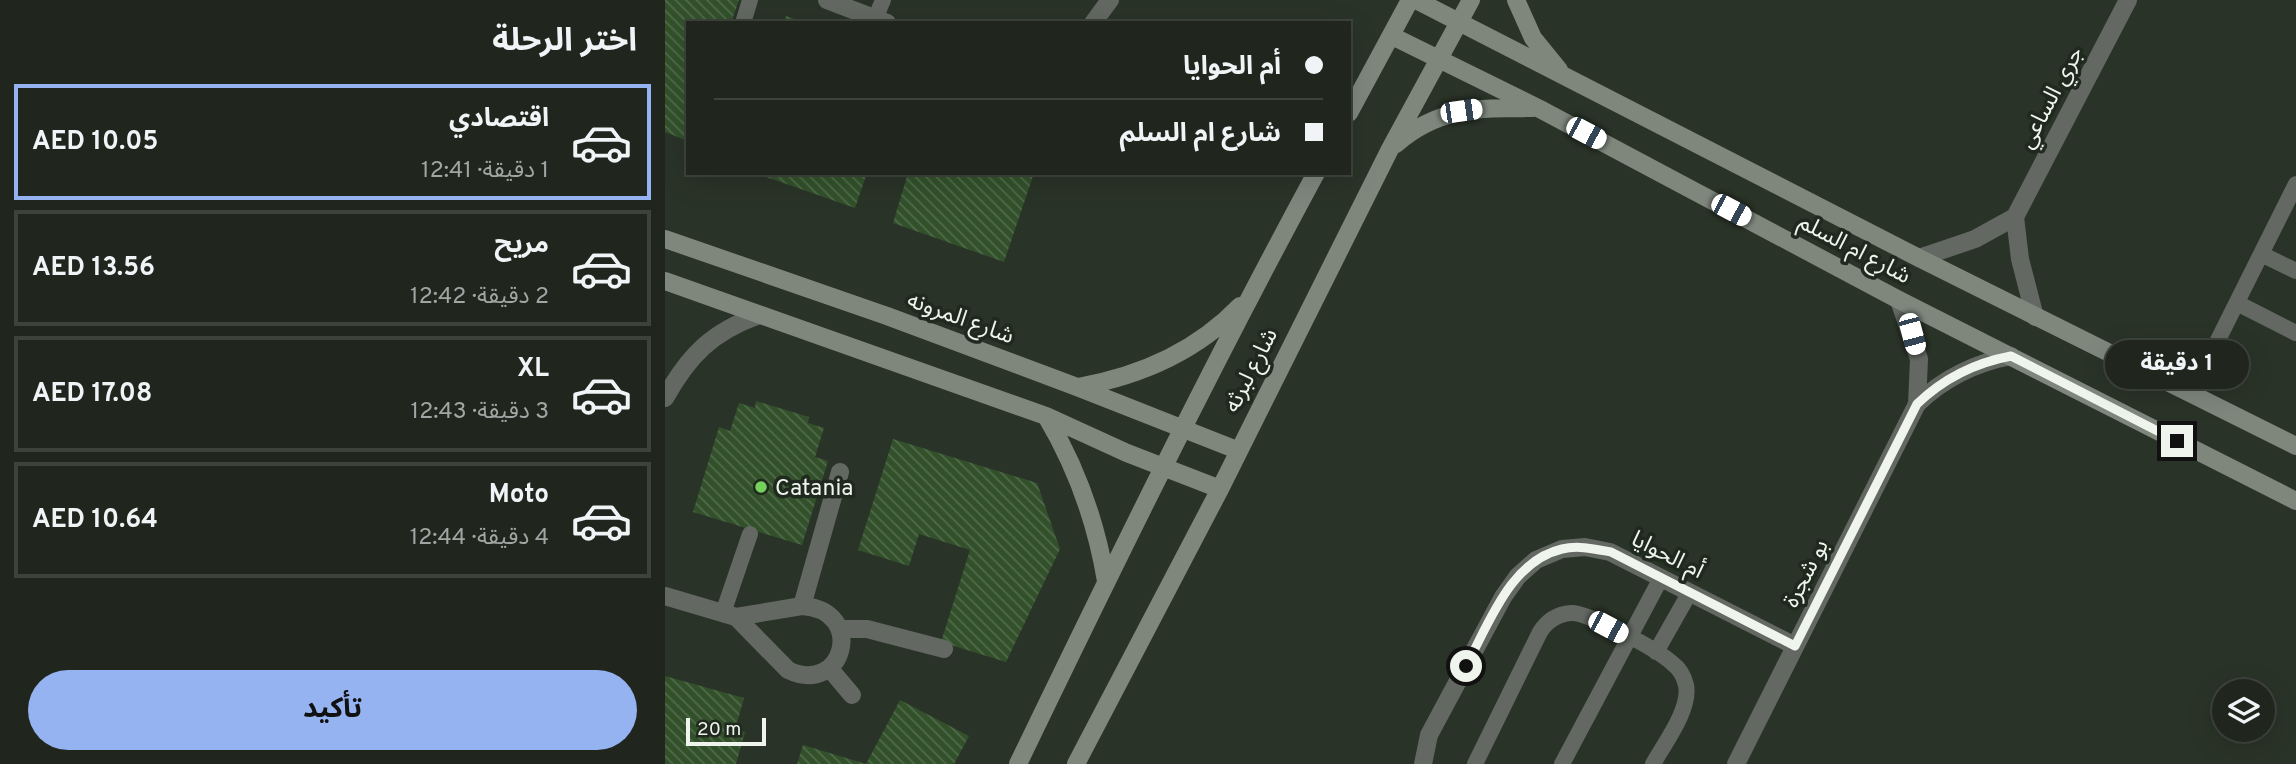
<!DOCTYPE html>
<html lang="ar">
<head>
<meta charset="utf-8">
<style>
	body { margin:0; font-family:Overpass,"Noto Sans Arabic",sans-serif; background:#282e27; color:#f1f3f6; direction:rtl; height:100vh; display:flex; flex-direction:column; font-size:26px; white-space:nowrap }
	* { box-sizing:border-box; margin:0 }
	p { font-size:23px; color:#a2a5a4 }
	.icon { flex:none; width:38px; height:38px; fill:none; stroke:currentColor; stroke-width:2; stroke-linecap:round; stroke-linejoin:round }
	.map { position:relative; flex:1; overflow:hidden; direction:ltr }
	.details { display:flex; flex-direction:column; background:#20261e; width:665px }
	.details>* { flex:none }
	.guide { position:absolute; left:21px; top:21px; width:665px; height:154px; border-radius:0px; box-shadow:0 7px 28px #0002,0 0 0 2px #3d433c; direction:rtl; display:grid; align-content:center; height:154px; padding:0 28px; background:#20261e }
	.tools { position:absolute; left:1547px; top:679px; display:grid; gap:14px }
	.tools a { display:grid; place-items:center; width:63px; height:63px; border-radius:50%; background:#20261e; box-shadow:0 7px 28px #0002,0 0 0 2px #3d433c; font-size:35px }
	.scale { position:absolute; left:21px; bottom:18px; width:80px; box-sizing:border-box; padding-left:7px; border:4px solid #eff5ed; border-top:0; font-size:19px; line-height:24px; white-space:nowrap; color:#eff5ed; -webkit-text-stroke:5px #20291e; paint-order:stroke }
	.end { position:absolute; width:32px; height:32px; margin:-16px; border:9px solid #eff5ed; background:#111; box-shadow:0 0 0 4px #111 }
	.from { border-radius:50% }
	.bubble { position:absolute; height:49px; border-radius:24px; background:#20261e; box-shadow:0 7px 28px #0002,0 0 0 2px #3d433c; font-size:23px; font-weight:700; line-height:49px; text-align:center; direction:rtl }
	.car { position:absolute; width:21px; height:42px; margin:-21px -10px; border-radius:9px; box-shadow:0 0 5px 2px #0007; background:linear-gradient(#fff 24%,#345 0 40%,#fff 0 76%,#345 0 86%,#fff 0) }
	.guide b { display:flex; align-items:center; gap:24px; height:66px; font-size:26px }
	.guide b+b { border-top:2px solid #3d433c }
	.guide i { width:18px; height:18px; background:#f1f3f6 }
	ul { padding:0; list-style:none }
	li { display:flex; align-items:center; gap:21px; height:116px; margin:0 14px 10px; padding:0 14px; border:4px solid #3d433c; border-radius:0px }
	li div { flex:1 }
	li b { display:block; font-size:26px }
	li em { font-style:normal; font-weight:700 }
	li.active { border-color:#95b2f1 }
	li>.icon { width:63px; height:63px; stroke-width:1.5 }
	h2 { padding:0 28px; font-size:32px; line-height:84px }
	.cta { display:flex; gap:14px; margin-top:auto; padding:14px 28px }
	.cta a { flex:1; height:80px; border-radius:42px; background:#95b2f1; color:#111; font-size:28px; font-weight:700; line-height:80px; text-align:center }
	main { display:flex; flex:1; min-height:0 }
	.map>svg:first-child { display:block }
	.building { fill:url(#building-back-hatch) }
	.lines { fill:none; stroke-linecap:round; stroke-linejoin:round }
	.lane { stroke:#636862; stroke-width:16 }
	.street { stroke:#636862; stroke-width:18 }
	.secondary { stroke:#7f877d; stroke-width:18 }
	.route { stroke:#eff5ed; stroke-width:9 }
	.poi-dot { fill:#74d25c; stroke:#20291e; stroke-width:2.5 }
	.labels { text-anchor:middle; stroke-width:7; stroke-linejoin:round; paint-order:stroke }
	.street-label { font-size:23px; fill:#eff5ed; stroke:#20291e }
	.poi-label { font-size:23px; fill:#eff5ed; stroke:#20291e; text-anchor:start }
</style>
</head>
<body>
<main>
<div class="map">
<svg width="1631" height="764" viewBox="0 0 1631 764">
	<defs>
		<pattern id="building-back-hatch" width="6" height="6" patternUnits="userSpaceOnUse" patternTransform="scale(1.75)"><rect width="6" height="6" fill="#32512b"/><path d="M-1 5l2 2M0 0l6 6M5-1l2 2" fill="none" stroke="#506b4a"/></pattern>
	</defs>
	<rect width="100%" height="100%" fill="#2a3328"/>
	<path class="building" d="M 0,0 L 74,0 L 66,23 L 23,23 L 23,141 L 0,132 Z
		M 121,16 L 139,22 L 139,23 L 119,23 Z
		M 90,173 L 202,173 L 190,208 Z
		M 243,173 L 369,173 L 339,262 L 228,223 Z
		M 91,401 L 144,417 L 143,423 L 159,428 L 150,457 L 163,461 L 137,545 L 28,512 L 54,427 L 65,431 L 74,403 L 90,408 Z
		M 228,439 L 372,483 L 395,549 L 341,662 L 276,642 L 305,550 L 254,534 L 244,566 L 193,550 Z
		M 0,676 L 79,698 L 70,730 L 80,732 L 71,764 L 0,764 Z
		M 235,700 L 304,736 L 289,764 L 132,764 L 138,745 L 201,764 Z"/>
	<g class="lines">
		<path class="lane" d="M 210,19 L 218,0
			M 78,23 L 85,0
			M 1596,254 L 1631,271
			M 1572,303 L 1631,333
			M 1526,394 L 1631,184
			M 58,613 L 85,534
			M 991,652 L 1025,592
			M 810,764 L 875,632 C 882,621 892,614 906,613 C 923,612 993,650 1007,663 C 1014,668 1019,677 1021,685 C 1026,709 999,744 988,764
			M 897,764 L 996,578"/>
		<path class="street" d="M 162,0 L 222,23
			M 428,23 L 445,0
			M 1350,217 L 1355,259 L 1370,317
			M 1254,258 L 1310,239 L 1350,217 L 1463,0
			M 1234,300 L 1254,359 L 1252,404
			M 0,398 C 24,355 47,332 94,315
			M 0,596 L 71,617
			M 137,606 C 202,610 179,697 123,670 L 71,617 Z
			M 137,606 L 175,472
			M 174,629 L 202,629 L 279,649
			M 165,669 L 187,695
			M 758,764 L 764,735 L 838,597 L 853,576 L 871,560 L 897,549 L 920,547 L 945,552 L 1130,646
			M 1071,764 L 1252,404 C 1279,378 1309,363 1346,356"/>
		<path class="secondary" d="M 751,0 L 1254,258 L 1631,446
			M 851,0 L 868,38 L 894,70
			M 727,36 L 873,108 L 1234,300 L 1631,501
			M 684,113 L 745,0
			M 731,144 C 773,107 815,108 868,108
			M 0,239 L 222,316 L 412,387 L 572,450
			M 0,281 L 381,416 L 462,453 L 555,489
			M 413,387 C 475,376 531,352 575,306
			M 381,416 C 412,468 431,521 441,581
			M 353,764 C 449,565 546,367 651,173
			M 411,764 L 555,489 L 725,149 L 806,0"/>
	</g>
	<g class="lines">
		<path class="route" d="M 801,666 C 824,624 845,561 897,549 C 913,545 930,549 946,552 L 1130,646 L 1252,404 C 1279,378 1309,363 1346,356 L 1512,441"/>
	</g>
	<circle class="poi-dot" cx="96" cy="487" r="7"/>
	<g class="labels">
		<g class="street-label">
			<text transform="translate(1385 97) rotate(-62)" y="8">جري الساعي</text>
			<text transform="translate(1190 248) rotate(28)" y="8">شارع ام السلم</text>
			<text transform="translate(296 317) rotate(20)" y="8">شارع المرونه</text>
			<text transform="translate(585 370) rotate(-63)" y="8">شارع لبرثه</text>
			<text transform="translate(1003 554) rotate(27)" y="8">أم الحوايا</text>
			<text transform="translate(1140 573) rotate(-63)" y="8">بو شجرة</text>
		</g>
		<g class="poi-label">
			<text x="110" y="495">Catania</text>
		</g>
	</g>
</svg>
<div class="tools">
<a><svg class="icon" aria-label="layers" viewBox="0 0 24 24"><path d="M12 4l9 5-9 5-9-5zM3 14l9 5 9-5"/></svg></a>
</div>
<div class="scale">20 m</div>
<i class="end from" style="left:801px;top:666px"></i>
<i class="end" style="left:1512px;top:441px"></i>
<div class="bubble" style="left:1440px;top:340px;width:144px">1 دقيقة</div>
<i class="car" style="left:796px;top:111px;rotate:82deg"></i>
<i class="car" style="left:921px;top:133px;rotate:118deg"></i>
<i class="car" style="left:1066px;top:210px;rotate:118deg"></i>
<i class="car" style="left:1247px;top:334px;rotate:165deg"></i>
<i class="car" style="left:943px;top:627px;rotate:118deg"></i>
<div class="guide">
<b><i class="from"></i>أم الحوايا</b>
<b><i></i>شارع ام السلم</b>
</div>
</div>
<section class="details">
<h2>اختر الرحلة</h2>
<ul>
<li class="active"><svg class="icon" aria-label="car" viewBox="0 0 24 24"><path d="M5 17H2v-5l4-1 3-4h7l3 4 3 1v5h-3M9 17h6M6 11h13"/><circle cx="7" cy="17" r="2"/><circle cx="17" cy="17" r="2"/></svg><div><b>اقتصادي</b><p>1 دقيقة · 12:41</p></div><em>AED 10.05</em></li>
<li><svg class="icon" aria-label="car" viewBox="0 0 24 24"><path d="M5 17H2v-5l4-1 3-4h7l3 4 3 1v5h-3M9 17h6M6 11h13"/><circle cx="7" cy="17" r="2"/><circle cx="17" cy="17" r="2"/></svg><div><b>مريح</b><p>2 دقيقة · 12:42</p></div><em>AED 13.56</em></li>
<li><svg class="icon" aria-label="car" viewBox="0 0 24 24"><path d="M5 17H2v-5l4-1 3-4h7l3 4 3 1v5h-3M9 17h6M6 11h13"/><circle cx="7" cy="17" r="2"/><circle cx="17" cy="17" r="2"/></svg><div><b>XL</b><p>3 دقيقة · 12:43</p></div><em>AED 17.08</em></li>
<li><svg class="icon" aria-label="car" viewBox="0 0 24 24"><path d="M5 17H2v-5l4-1 3-4h7l3 4 3 1v5h-3M9 17h6M6 11h13"/><circle cx="7" cy="17" r="2"/><circle cx="17" cy="17" r="2"/></svg><div><b>Moto</b><p>4 دقيقة · 12:44</p></div><em>AED 10.64</em></li>
</ul>
<div class="cta"><a>تأكيد</a></div>
</section>
</main>
</body>
</html>
